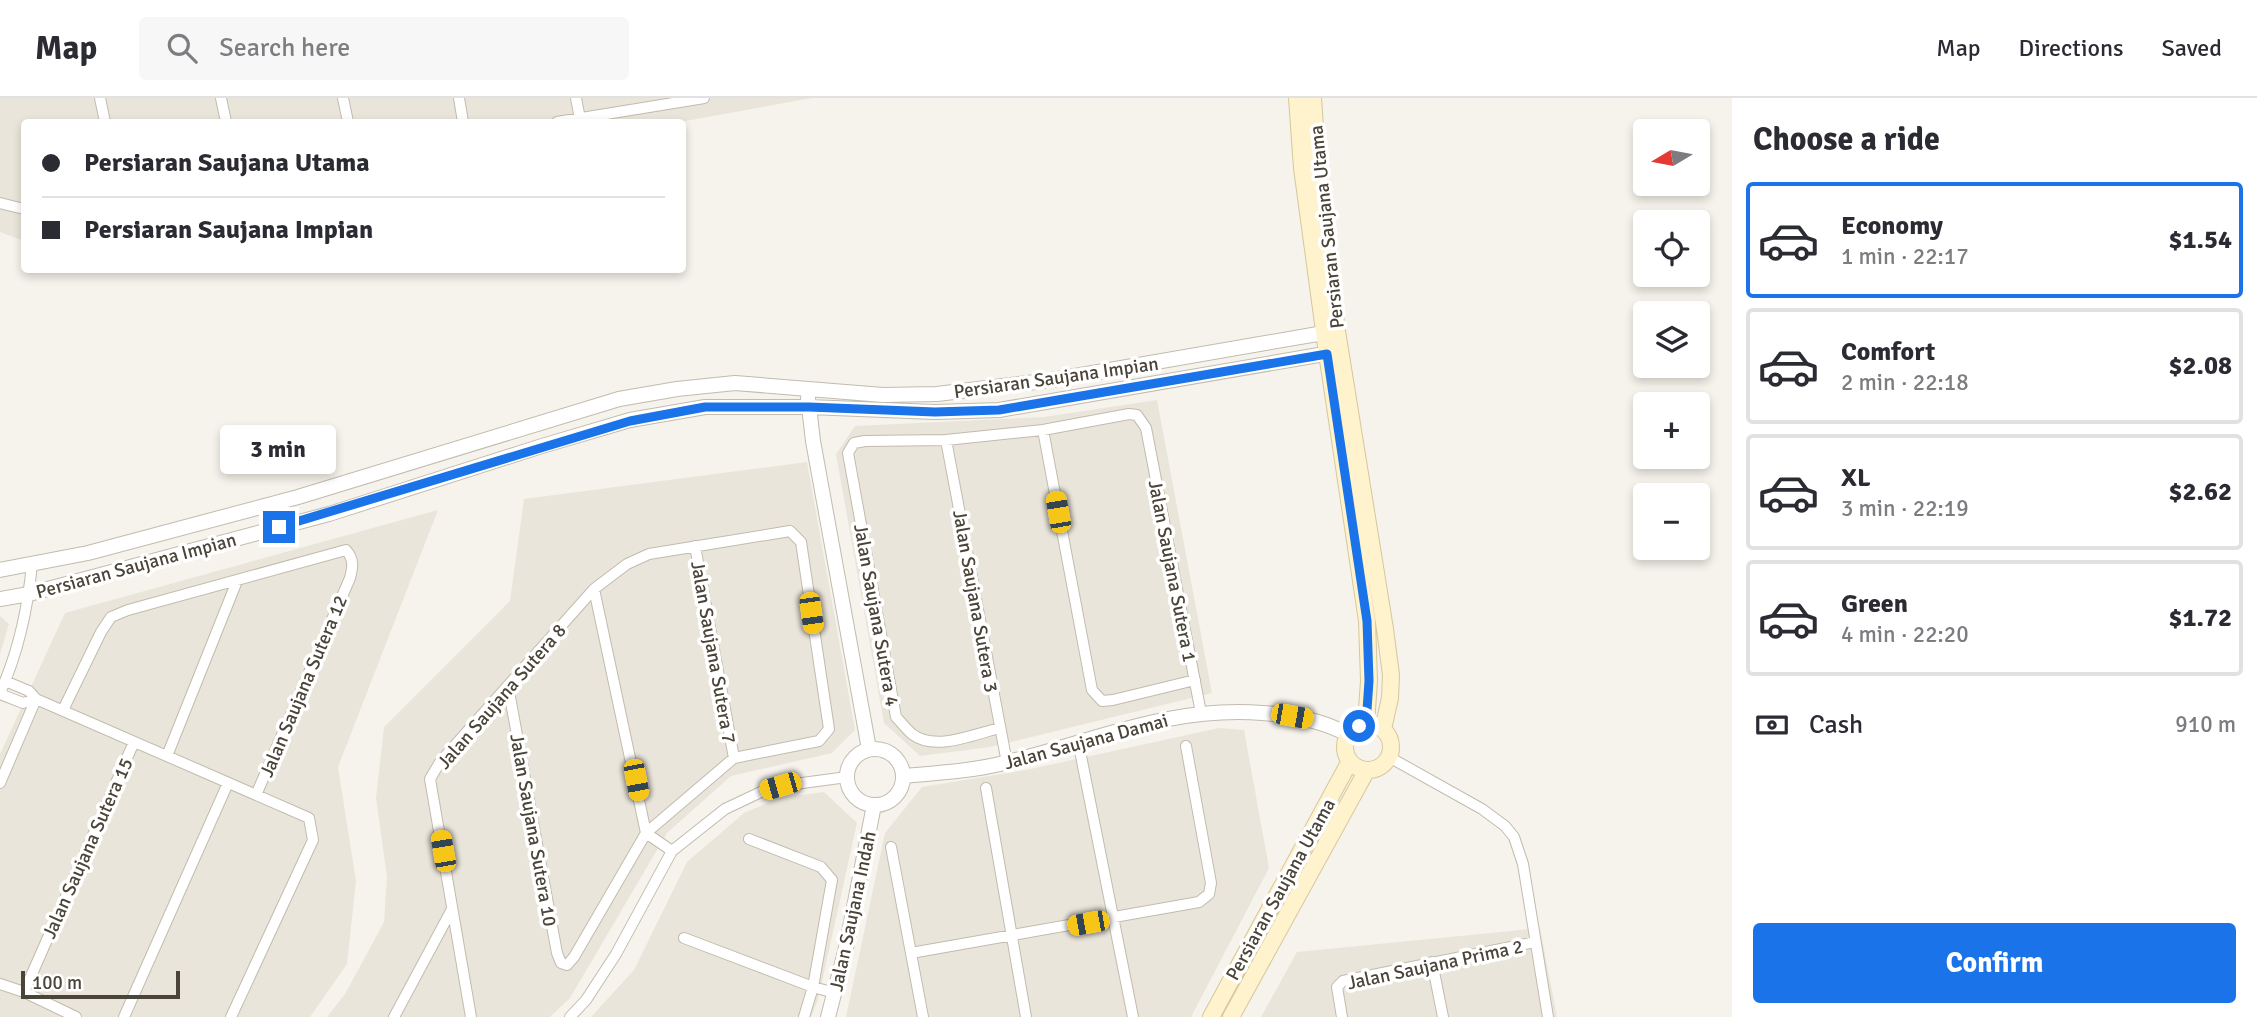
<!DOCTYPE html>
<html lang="en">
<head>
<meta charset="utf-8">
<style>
	body { margin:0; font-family:Signika,sans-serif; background:#f7f7f7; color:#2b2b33; height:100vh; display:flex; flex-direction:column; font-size:26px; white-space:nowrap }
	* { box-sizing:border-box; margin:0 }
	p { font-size:23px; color:#7c7c81 }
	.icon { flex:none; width:38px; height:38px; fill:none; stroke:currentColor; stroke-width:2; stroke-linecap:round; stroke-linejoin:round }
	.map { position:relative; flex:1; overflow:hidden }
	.side { display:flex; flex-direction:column; background:#fff; width:525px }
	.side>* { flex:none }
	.hud { position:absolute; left:21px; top:21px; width:665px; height:154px; border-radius:7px; box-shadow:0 4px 10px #0003; display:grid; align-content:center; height:154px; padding:0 21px; background:#fff }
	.needle { width:46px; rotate:260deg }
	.buttons { position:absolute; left:1633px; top:21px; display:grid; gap:14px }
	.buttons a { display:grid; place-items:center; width:77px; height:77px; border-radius:7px; background:#fff; box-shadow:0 4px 10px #0003; font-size:35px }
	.scale { position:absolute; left:21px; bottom:18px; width:159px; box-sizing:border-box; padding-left:7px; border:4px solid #4b4439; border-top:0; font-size:19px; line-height:24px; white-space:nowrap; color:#4b4439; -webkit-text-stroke:5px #fff; paint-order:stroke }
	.end { position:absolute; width:32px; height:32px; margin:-16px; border:9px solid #1a73e8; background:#fff; box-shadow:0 0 0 4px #fff }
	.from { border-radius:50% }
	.bubble { position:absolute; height:49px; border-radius:7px; background:#fff; box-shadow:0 4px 10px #0003; font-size:23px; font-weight:700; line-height:49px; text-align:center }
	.car { position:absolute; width:21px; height:42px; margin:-21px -10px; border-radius:9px; box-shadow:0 0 5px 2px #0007; background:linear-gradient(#f5c518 24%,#345 0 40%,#f5c518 0 76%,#345 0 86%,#f5c518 0) }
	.hud b { display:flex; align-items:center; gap:24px; height:66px; font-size:26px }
	.hud b+b { border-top:2px solid #e1e1e2 }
	.hud i { width:18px; height:18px; background:#2b2b33 }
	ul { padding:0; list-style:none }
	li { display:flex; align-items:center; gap:21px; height:116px; margin:0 14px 10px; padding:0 7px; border:4px solid #e1e1e2; border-radius:7px }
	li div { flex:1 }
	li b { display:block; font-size:26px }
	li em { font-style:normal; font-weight:700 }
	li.active { border-color:#1a73e8 }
	li>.icon { width:63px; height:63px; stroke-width:1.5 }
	h2 { padding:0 21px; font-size:32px; line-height:84px }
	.pay { display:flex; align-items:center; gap:18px; height:77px; padding:0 21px; font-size:26px }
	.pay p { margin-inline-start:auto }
	.action { display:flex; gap:14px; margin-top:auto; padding:14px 21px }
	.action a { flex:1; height:80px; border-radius:7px; background:#1a73e8; color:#fff; font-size:28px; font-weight:700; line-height:80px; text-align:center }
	header { display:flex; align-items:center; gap:42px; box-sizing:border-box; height:98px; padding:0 35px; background:#fff; border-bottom:2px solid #e1e1e2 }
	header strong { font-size:33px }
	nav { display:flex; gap:38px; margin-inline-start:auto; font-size:24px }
	.search { width:490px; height:63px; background:#f7f7f7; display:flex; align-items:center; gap:18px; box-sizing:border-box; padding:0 24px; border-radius:7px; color:#7c7c81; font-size:26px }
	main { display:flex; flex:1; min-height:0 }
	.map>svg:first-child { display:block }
	.residential { fill:#eae5da }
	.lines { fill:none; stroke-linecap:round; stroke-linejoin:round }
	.minor-casing { stroke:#c2bbae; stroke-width:12 }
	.tertiary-casing { stroke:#c2bbae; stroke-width:16 }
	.secondary-casing { stroke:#d6c79b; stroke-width:18 }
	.minor { stroke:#fff; stroke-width:10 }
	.tertiary { stroke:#fff; stroke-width:14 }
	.secondary { stroke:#fff3cd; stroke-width:16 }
	.route { stroke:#1a73e8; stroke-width:9 }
	.labels { text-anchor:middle; stroke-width:7; stroke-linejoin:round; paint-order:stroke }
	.street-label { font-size:19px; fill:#4b4439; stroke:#fff }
</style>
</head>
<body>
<header>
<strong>Map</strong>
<div class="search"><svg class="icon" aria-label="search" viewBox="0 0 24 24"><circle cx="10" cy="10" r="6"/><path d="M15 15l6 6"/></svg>Search here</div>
<nav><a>Map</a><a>Directions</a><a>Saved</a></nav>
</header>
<main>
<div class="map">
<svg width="1732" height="919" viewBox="0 0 1732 919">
	<rect width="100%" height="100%" fill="#f6f3ec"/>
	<path class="residential" d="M 0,0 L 812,0 L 680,24 L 24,24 L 24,143 L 0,134 Z
		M 1157,302 L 1212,595 L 990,649 L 920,658 L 884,625 L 836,356 L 855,328 L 1044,319 Z
		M 807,364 L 855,632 L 832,655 L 731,678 L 667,735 L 570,900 L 550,919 L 327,919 L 345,896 L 384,824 L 387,779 L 376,700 L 384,629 L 510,503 L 524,401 Z
		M 438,412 L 338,669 L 356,783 L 347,866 L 310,919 L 0,919 L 0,656 L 65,515 Z
		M 0,518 L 9,526 L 0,556 Z
		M 1219,630 L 1244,632 L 1269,770 L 1191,919 L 846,919 L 885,735 L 922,689 L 1026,672 Z
		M 824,694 L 857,725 L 818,902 L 811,919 L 591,919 L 634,872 L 687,764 L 744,715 L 779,700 Z
		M 1540,830 L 1557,919 L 1261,919 L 1297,854 Z"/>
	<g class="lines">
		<defs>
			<path id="minor" d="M 100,0 L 105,24
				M 221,0 L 226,24
				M 343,0 L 348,24
				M 459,0 L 463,24
				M 576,0 L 580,21
				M 557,24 L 704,0
				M 0,105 L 24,111
				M 1043,332 L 1092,592 L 1102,603 L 1113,602 L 1195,582
				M 946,342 L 1007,665
				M 695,448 L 734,660
				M 594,491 L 646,735
				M 5,583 L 29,593 L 36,601 L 309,720 L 313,742 L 231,919
				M 0,595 C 18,555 28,509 32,466
				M 0,596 L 23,605 L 36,601
				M 63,612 L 101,534 L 111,519 L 128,512 L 346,452 C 354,461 353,469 350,480 L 256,697
				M 1000,630 C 974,636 935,654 912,636 C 906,631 901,624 896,619 L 848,355 L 854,345 L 865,343 L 946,342 L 1043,332 L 1129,316 L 1137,317 L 1146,330 L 1201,615
				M 1078,643 L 1133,919
				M 167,658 L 237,483
				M 1389,659 L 1482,711 L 1505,728 L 1514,739 L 1523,766 L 1548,919
				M 0,685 L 36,601
				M 986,690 L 1026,919
				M 646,735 L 672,753
				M 749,741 L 821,769 L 832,782 L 813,889 L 804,919
				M 891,749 L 923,919
				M 684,840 L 813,889 L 835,895
				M 911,855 L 1199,804 L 1209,796 L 1211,785 L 1186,648
				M 1432,864 L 1443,919
				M 0,886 L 24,894 L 76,919
				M 24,894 L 134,644
				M 124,919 L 228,685
				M 394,919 L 452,811
				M 471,919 L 430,681 L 440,664 L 594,491 L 627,466 L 649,456 L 790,433 L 801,444 L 829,631 L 819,643 L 734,660 L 646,735 L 574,859 L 567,867 L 561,865 L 557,855 L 508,588
				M 570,919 L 586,902 L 616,856 L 672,753 L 725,711 L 763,693 L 780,688 L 847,679
				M 1342,919 L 1337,889 L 1343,883 L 1535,844"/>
			<path id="tertiary" d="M 808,300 L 813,343 L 869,651
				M 0,472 L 88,455 L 298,399 L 619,301 L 677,291 L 735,285 L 883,297 L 937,296 L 1052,282 L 1335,233
				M 0,501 L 29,496 L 329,416 L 542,348 L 630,322 L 705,309 L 809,309 L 935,314 L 999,312 L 1336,254
				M847 679a28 28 0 1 1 56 0a28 28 0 1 1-56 0Z
				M 903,678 C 938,675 974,673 1008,664 C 1096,643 1169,608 1262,615 C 1293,617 1322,622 1349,637
				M 828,919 L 846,850 L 874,707"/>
			<path id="secondary" d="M 1297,0 L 1302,70 L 1327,255 L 1367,523 L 1369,583 L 1366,626
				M 1313,0 L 1319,88 L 1337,233 L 1385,531 L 1391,577 L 1390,600 L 1383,631
				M1345 649a23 23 0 1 1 46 0a23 23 0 1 1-46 0Z
				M 1211,919 L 1350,663
				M 1231,919 L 1367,672"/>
		</defs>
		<use href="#minor" class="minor-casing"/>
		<use href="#tertiary" class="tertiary-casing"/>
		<use href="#secondary" class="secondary-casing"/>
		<use href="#minor" class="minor"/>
		<use href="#tertiary" class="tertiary"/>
		<use href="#secondary" class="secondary"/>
	</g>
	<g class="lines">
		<path class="route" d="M 279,429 L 630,323 L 705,309 L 809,309 L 935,314 L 999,312 L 1327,256 L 1367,523 L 1369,583 L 1366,626 L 1359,628"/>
	</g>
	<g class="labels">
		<g class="street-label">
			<text transform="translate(1326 129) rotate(-96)" y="7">Persiaran Saujana Utama</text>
			<text transform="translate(1056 279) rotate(-8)" y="7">Persiaran Saujana Impian</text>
			<text transform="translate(136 467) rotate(-15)" y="7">Persiaran Saujana Impian</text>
			<text transform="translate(1173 473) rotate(79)" y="7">Jalan Saujana Sutera 1</text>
			<text transform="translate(976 503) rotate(80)" y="7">Jalan Saujana Sutera 3</text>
			<text transform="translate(877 517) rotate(80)" y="7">Jalan Saujana Sutera 4</text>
			<text transform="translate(714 554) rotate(80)" y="7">Jalan Saujana Sutera 7</text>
			<text transform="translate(303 588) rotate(-67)" y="7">Jalan Saujana Sutera 12</text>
			<text transform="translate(501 598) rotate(-49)" y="7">Jalan Saujana Sutera 8</text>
			<text transform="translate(1086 643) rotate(-15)" y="7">Jalan Saujana Damai</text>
			<text transform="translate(534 732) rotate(80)" y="7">Jalan Saujana Sutera 10</text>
			<text transform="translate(87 750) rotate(-66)" y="7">Jalan Saujana Sutera 15</text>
			<text transform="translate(1280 791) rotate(-61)" y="7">Persiaran Saujana Utama</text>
			<text transform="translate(852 813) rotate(-78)" y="7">Jalan Saujana Indah</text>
			<text transform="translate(1435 866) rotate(-12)" y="7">Jalan Saujana Prima 2</text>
		</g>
	</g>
</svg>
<div class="buttons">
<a><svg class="needle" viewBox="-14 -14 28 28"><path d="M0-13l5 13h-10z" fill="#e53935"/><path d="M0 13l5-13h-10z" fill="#7c7c81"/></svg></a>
<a><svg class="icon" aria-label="locate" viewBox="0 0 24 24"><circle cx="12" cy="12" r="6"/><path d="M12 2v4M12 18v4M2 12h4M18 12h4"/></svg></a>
<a><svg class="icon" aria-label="layers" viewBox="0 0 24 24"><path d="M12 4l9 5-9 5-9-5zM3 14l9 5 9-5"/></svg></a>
<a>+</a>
<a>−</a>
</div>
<div class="scale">100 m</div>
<i class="end from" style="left:1359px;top:628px"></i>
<i class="end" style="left:279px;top:429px"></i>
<div class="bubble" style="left:220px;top:327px;width:116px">3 min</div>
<i class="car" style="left:1058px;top:414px;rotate:350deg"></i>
<i class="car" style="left:811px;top:515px;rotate:172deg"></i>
<i class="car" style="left:1292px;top:618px;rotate:100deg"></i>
<i class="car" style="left:636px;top:682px;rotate:169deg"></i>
<i class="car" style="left:780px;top:688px;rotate:254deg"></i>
<i class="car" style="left:443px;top:753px;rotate:350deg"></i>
<i class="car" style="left:1088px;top:825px;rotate:260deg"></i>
<div class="hud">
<b><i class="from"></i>Persiaran Saujana Utama</b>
<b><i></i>Persiaran Saujana Impian</b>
</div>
</div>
<section class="side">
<h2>Choose a ride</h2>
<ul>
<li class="active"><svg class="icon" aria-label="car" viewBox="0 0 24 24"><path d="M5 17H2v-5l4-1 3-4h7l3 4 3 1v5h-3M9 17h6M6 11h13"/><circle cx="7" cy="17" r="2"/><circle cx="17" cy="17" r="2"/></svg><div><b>Economy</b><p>1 min · 22:17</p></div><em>$1.54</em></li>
<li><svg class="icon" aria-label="car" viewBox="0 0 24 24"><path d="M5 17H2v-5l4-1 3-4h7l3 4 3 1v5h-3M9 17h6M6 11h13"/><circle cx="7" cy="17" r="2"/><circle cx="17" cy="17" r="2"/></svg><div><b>Comfort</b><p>2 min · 22:18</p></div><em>$2.08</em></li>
<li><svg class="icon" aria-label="car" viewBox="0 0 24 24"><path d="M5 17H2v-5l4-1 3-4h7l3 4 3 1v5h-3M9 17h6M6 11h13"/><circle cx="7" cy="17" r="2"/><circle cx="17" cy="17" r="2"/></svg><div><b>XL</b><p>3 min · 22:19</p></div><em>$2.62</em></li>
<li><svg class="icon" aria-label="car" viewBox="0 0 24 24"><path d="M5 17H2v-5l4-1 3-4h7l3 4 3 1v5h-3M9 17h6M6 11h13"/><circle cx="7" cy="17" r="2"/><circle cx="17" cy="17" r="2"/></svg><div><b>Green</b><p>4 min · 22:20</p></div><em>$1.72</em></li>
</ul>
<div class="pay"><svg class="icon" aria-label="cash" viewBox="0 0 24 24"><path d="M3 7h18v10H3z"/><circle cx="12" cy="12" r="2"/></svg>Cash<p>910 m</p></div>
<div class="action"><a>Confirm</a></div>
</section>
</main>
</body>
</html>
